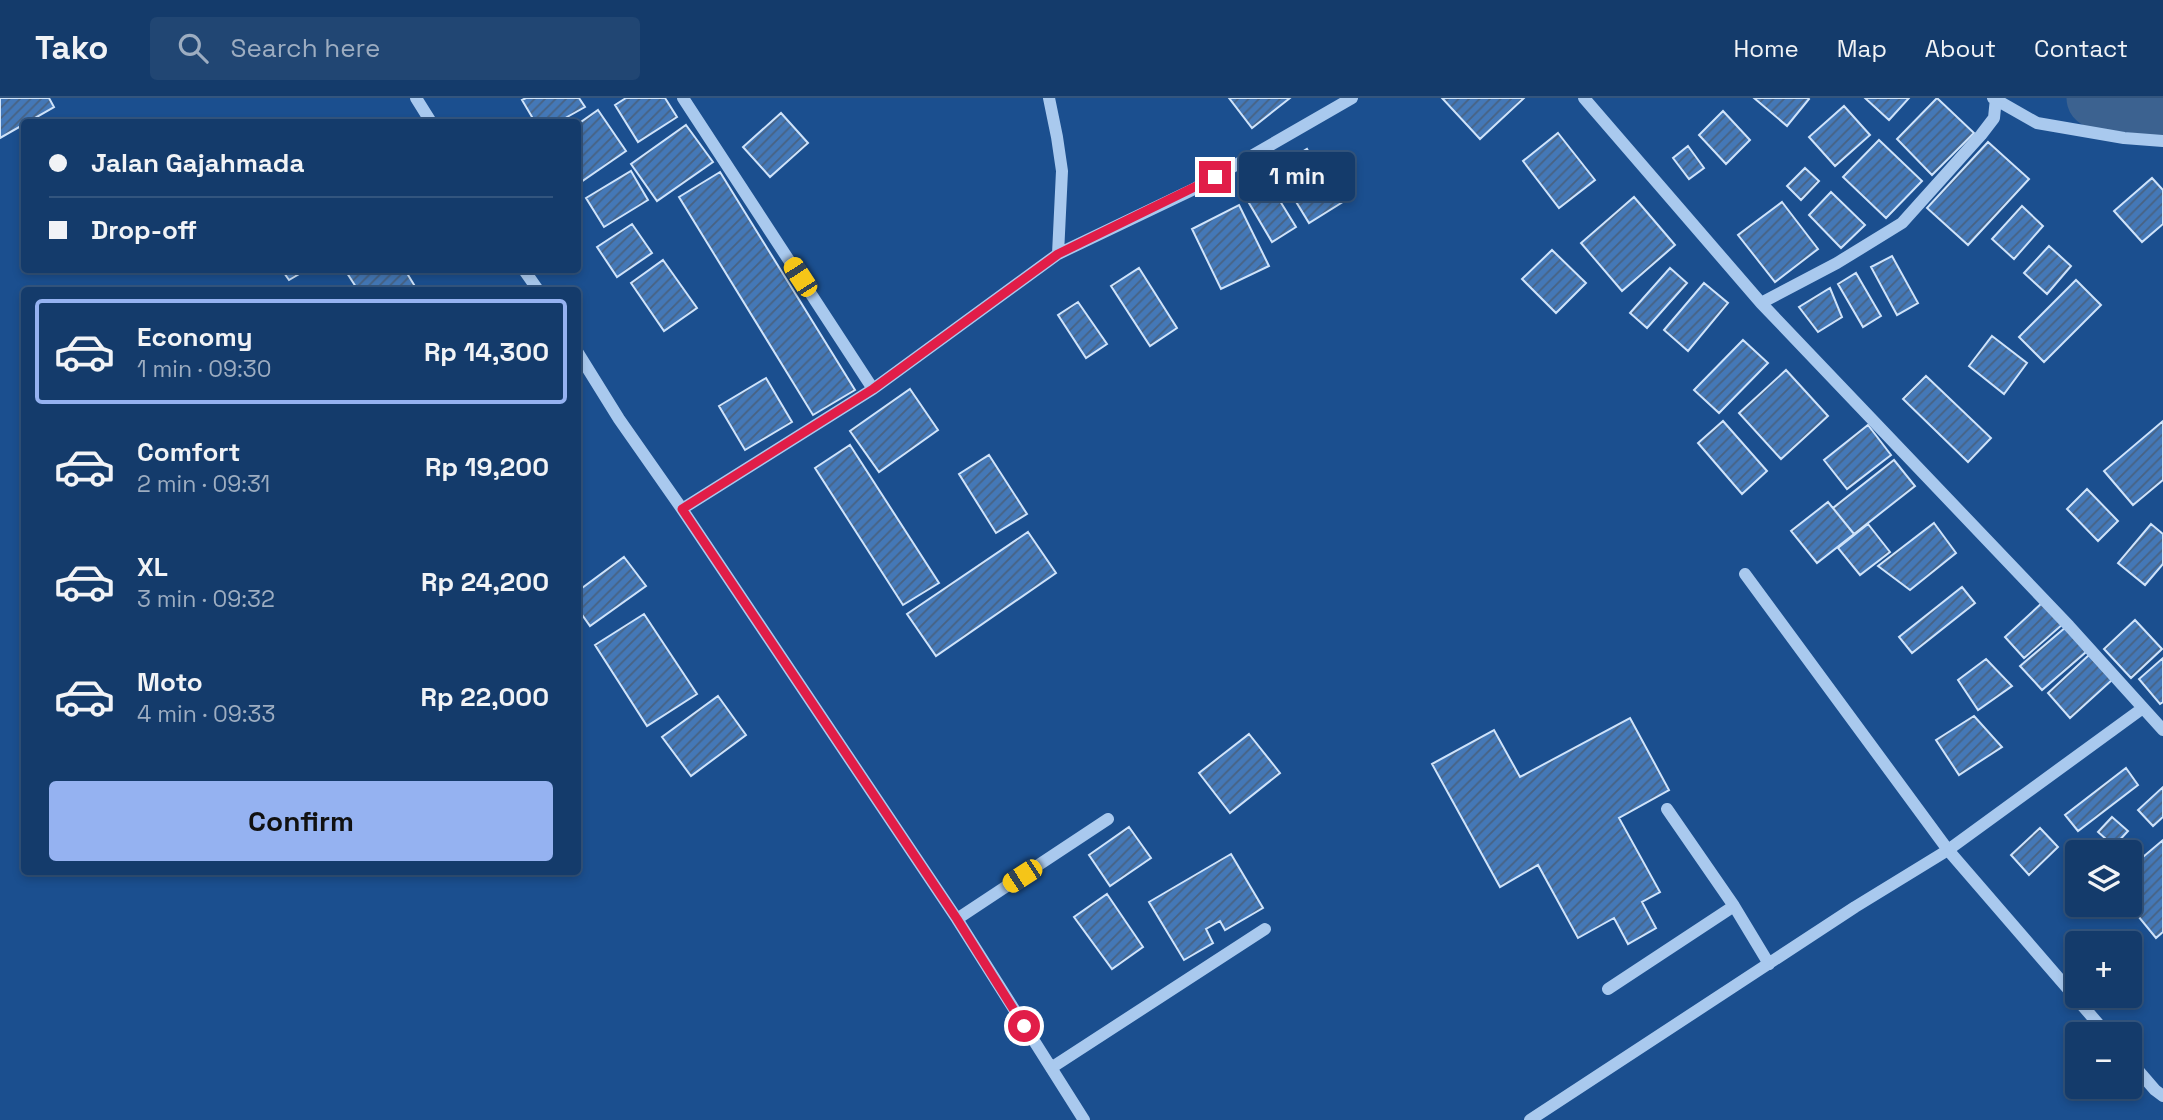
<!DOCTYPE html>
<html lang="en">
<head>
<meta charset="utf-8">
<style>
	body { margin:0; font-family:"Space Grotesk",sans-serif; background:#214673; color:#f1f3f6; height:100vh; display:flex; flex-direction:column; font-size:26px; white-space:nowrap }
	* { box-sizing:border-box; margin:0 }
	p { font-size:23px; color:#9dadc1 }
	.icon { flex:none; width:38px; height:38px; fill:none; stroke:currentColor; stroke-width:2; stroke-linecap:round; stroke-linejoin:round }
	.map { position:relative; flex:1; overflow:hidden }
	.side { position:absolute; left:21px; top:189px; width:560px; height:588px; display:flex; flex-direction:column; background:#143b6b; border-radius:7px; box-shadow:0 4px 10px #0003,0 0 0 2px #33557e }
	.side>* { flex:none }
	.guide { position:absolute; left:21px; top:21px; width:560px; height:154px; border-radius:7px; box-shadow:0 4px 10px #0003,0 0 0 2px #33557e; display:grid; align-content:center; height:154px; padding:0 28px; background:#143b6b }
	.buttons { position:absolute; left:2065px; top:742px; display:grid; gap:14px }
	.buttons a { display:grid; place-items:center; width:77px; height:77px; border-radius:7px; background:#143b6b; box-shadow:0 4px 10px #0003,0 0 0 2px #33557e; font-size:35px }
	.end { position:absolute; width:32px; height:32px; margin:-16px; border:9px solid #e11d48; background:#fff; box-shadow:0 0 0 4px #fff }
	.from { border-radius:50% }
	.bubble { position:absolute; height:49px; border-radius:7px; background:#143b6b; box-shadow:0 4px 10px #0003,0 0 0 2px #33557e; font-size:23px; font-weight:700; line-height:49px; text-align:center }
	.car { position:absolute; width:21px; height:42px; margin:-21px -10px; border-radius:9px; box-shadow:0 0 5px 2px #0007; background:linear-gradient(#f5c518 24%,#345 0 40%,#f5c518 0 76%,#345 0 86%,#f5c518 0) }
	.guide b { display:flex; align-items:center; gap:24px; height:66px; font-size:26px }
	.guide b+b { border-top:2px solid #33557e }
	.guide i { width:18px; height:18px; background:#f1f3f6 }
	ul { padding:12px 0 0; list-style:none }
	li { display:flex; align-items:center; gap:21px; height:105px; margin:0 14px 10px; padding:0 14px; border:4px solid transparent; border-radius:7px }
	li div { flex:1 }
	li b { display:block; font-size:26px }
	li em { font-style:normal; font-weight:700 }
	li.active { border-color:#95b2f1 }
	li>.icon { width:63px; height:63px; stroke-width:1.5 }
	.primary-button { display:flex; gap:14px; margin-top:auto; padding:14px 28px }
	.primary-button a { flex:1; height:80px; border-radius:7px; background:#95b2f1; color:#111; font-size:28px; font-weight:700; line-height:80px; text-align:center }
	header { display:flex; align-items:center; gap:42px; box-sizing:border-box; height:98px; padding:0 35px; background:#143b6b; border-bottom:2px solid #33557e }
	header strong { font-size:33px }
	nav { display:flex; gap:38px; margin-inline-start:auto; font-size:24px }
	.search { width:490px; height:63px; background:#214673; display:flex; align-items:center; gap:18px; box-sizing:border-box; padding:0 24px; border-radius:7px; color:#9dadc1; font-size:26px }
	.map>svg:first-child { display:block }
	.lines { fill:none; stroke-linecap:round; stroke-linejoin:round }
	.river { stroke:#3c6290; stroke-width:61 }
	.building { fill:url(#building-hatch); stroke:#cfe3fa; stroke-width:2 }
	.minor { stroke:#a9c9ee; stroke-width:12 }
	.route { stroke:#e11d48; stroke-width:9 }
</style>
</head>
<body>
<header>
<strong>Tako</strong>
<div class="search"><svg class="icon" aria-label="search" viewBox="0 0 24 24"><circle cx="10" cy="10" r="6"/><path d="M15 15l6 6"/></svg>Search here</div>
<nav><a>Home</a><a>Map</a><a>About</a><a>Contact</a></nav>
</header>
<div class="map">
<svg width="2163" height="1022" viewBox="0 0 2163 1022">
	<defs>
		<pattern id="building-hatch" width="6" height="6" patternUnits="userSpaceOnUse" patternTransform="scale(1.75)"><rect width="6" height="6" fill="#4478b7"/><path d="M-1 1l2-2M0 6l6-6M5 7l2-2" fill="none" stroke="#486282"/></pattern>
	</defs>
	<rect width="100%" height="100%" fill="#1b4f8f"/>
	<g class="lines">
		<path class="river" d="M 2097,0 L 2163,8"/>
	</g>
	<path class="building" d="M 0,0 L 49,0 L 54,9 L 0,40 Z
		M 526,0 L 579,0 L 585,9 L 558,24 L 535,24 L 522,2 Z
		M 626,0 L 665,0 L 677,19 L 638,44 L 615,7 Z
		M 1229,0 L 1290,0 L 1252,30 Z
		M 1442,0 L 1524,0 L 1480,41 Z
		M 1754,0 L 1808,0 L 1809,1 L 1787,28 Z
		M 1865,0 L 1909,0 L 1889,22 Z
		M 1937,0 L 1974,35 L 1932,77 L 1897,41 Z
		M 1844,8 L 1870,37 L 1835,68 L 1809,39 Z
		M 598,12 L 626,53 L 578,86 L 578,26 Z
		M 1723,13 L 1750,42 L 1726,66 L 1699,37 Z
		M 781,15 L 808,45 L 770,79 L 743,49 Z
		M 686,27 L 713,64 L 657,103 L 631,66 Z
		M 1558,35 L 1595,82 L 1559,110 L 1523,63 Z
		M 1879,42 L 1922,83 L 1886,120 L 1843,79 Z
		M 1988,44 L 2029,81 L 1968,147 L 1927,110 Z
		M 1688,48 L 1704,70 L 1689,81 L 1673,60 Z
		M 1307,51 L 1320,73 L 1296,88 L 1282,66 Z
		M 1805,70 L 1819,83 L 1801,102 L 1787,88 Z
		M 631,73 L 648,102 L 604,129 L 586,100 Z
		M 720,74 L 855,292 L 813,317 L 679,99 Z
		M 1262,74 L 1296,129 L 1272,144 L 1239,88 Z
		M 1341,74 L 1354,97 L 1309,125 L 1295,102 Z
		M 2152,80 L 2163,92 L 2163,126 L 2142,144 L 2114,113 Z
		M 1831,94 L 1865,127 L 1841,150 L 1809,117 Z
		M 1634,99 L 1675,147 L 1622,193 L 1581,145 Z
		M 1782,104 L 1818,151 L 1775,184 L 1738,137 Z
		M 1239,107 L 1269,168 L 1221,191 L 1192,131 Z
		M 2022,108 L 2043,128 L 2014,161 L 1992,141 Z
		M 632,126 L 652,155 L 617,179 L 597,149 Z
		M 2049,148 L 2071,168 L 2047,196 L 2024,175 Z
		M 1552,152 L 1586,185 L 1556,215 L 1522,181 Z
		M 1892,158 L 1918,205 L 1897,217 L 1871,169 Z
		M 663,162 L 697,210 L 664,233 L 631,185 Z
		M 1139,170 L 1177,230 L 1150,248 L 1111,188 Z
		M 1670,170 L 1687,185 L 1647,230 L 1630,215 Z
		M 282,172 L 306,172 L 289,182 Z
		M 345,172 L 405,172 L 416,190 L 412,192 L 358,192 Z
		M 1856,175 L 1881,218 L 1863,229 L 1838,186 Z
		M 2076,182 L 2101,207 L 2044,264 L 2019,239 Z
		M 1704,185 L 1728,205 L 1688,253 L 1664,232 Z
		M 1830,190 L 1842,219 L 1818,234 L 1799,209 Z
		M 1078,204 L 1107,246 L 1086,260 L 1058,217 Z
		M 1992,238 L 2027,265 L 2004,296 L 1969,268 Z
		M 1743,242 L 1768,265 L 1719,315 L 1694,292 Z
		M 1786,272 L 1828,318 L 1781,361 L 1739,315 Z
		M 1926,278 L 1991,340 L 1968,364 L 1903,301 Z
		M 766,280 L 792,324 L 745,352 L 719,308 Z
		M 910,291 L 938,332 L 879,374 L 850,333 Z
		M 1723,323 L 1767,373 L 1742,396 L 1698,345 Z
		M 2163,323 L 2163,382 L 2133,407 L 2104,373 Z
		M 1868,327 L 1891,357 L 1847,391 L 1824,362 Z
		M 850,347 L 939,485 L 903,507 L 815,370 Z
		M 989,357 L 1027,416 L 996,435 L 959,376 Z
		M 1894,362 L 1915,388 L 1854,436 L 1833,410 Z
		M 2087,391 L 2118,423 L 2098,443 L 2067,411 Z
		M 1828,404 L 1854,436 L 1817,465 L 1791,433 Z
		M 1934,425 L 1956,455 L 1910,492 L 1878,468 Z
		M 1868,426 L 1890,454 L 1860,477 L 1838,450 Z
		M 2151,426 L 2163,436 L 2163,466 L 2145,487 L 2118,465 Z
		M 1028,434 L 1056,475 L 936,558 L 907,516 Z
		M 624,459 L 646,488 L 590,528 L 578,511 L 578,493 Z
		M 1962,489 L 1975,505 L 1912,555 L 1899,539 Z
		M 2043,504 L 2063,526 L 2024,560 L 2005,539 Z
		M 644,516 L 697,596 L 647,628 L 595,547 Z
		M 2135,522 L 2162,551 L 2131,580 L 2104,551 Z
		M 2066,529 L 2086,554 L 2042,592 L 2020,568 Z
		M 2089,557 L 2112,582 L 2070,620 L 2048,595 Z
		M 2163,560 L 2163,604 L 2160,606 L 2139,581 Z
		M 1986,561 L 2012,588 L 1978,612 L 1958,582 Z
		M 718,598 L 746,637 L 691,678 L 662,639 Z
		M 1974,618 L 2002,649 L 1959,677 L 1936,642 Z
		M 1630,620 L 1669,692 L 1619,720 L 1660,794 L 1642,804 L 1656,830 L 1628,846 L 1614,820 L 1578,840 L 1538,767 L 1500,789 L 1432,666 L 1494,632 L 1520,679 Z
		M 1249,636 L 1280,675 L 1230,715 L 1199,675 Z
		M 2126,670 L 2138,687 L 2078,733 L 2065,717 Z
		M 2163,689 L 2163,719 L 2153,728 L 2138,712 Z
		M 2112,719 L 2128,733 L 2114,748 L 2098,734 Z
		M 1129,729 L 1151,760 L 1110,788 L 1089,757 Z
		M 2040,730 L 2058,749 L 2029,777 L 2011,757 Z
		M 2163,742 L 2163,834 L 2156,840 L 2129,807 L 2130,770 Z
		M 1231,756 L 1263,810 L 1225,832 L 1220,823 L 1206,831 L 1213,845 L 1184,862 L 1149,804 Z
		M 1107,796 L 1143,849 L 1112,871 L 1074,819 Z"/>
	<g class="lines">
		<path class="minor" d="M 416,0 L 431,24
			M 683,0 L 873,291
			M 1584,0 L 1761,205 L 2069,528 L 2163,632
			M 1993,0 L 2037,25 L 2124,40 L 2163,43
			M 1058,156 L 1194,91 L 1352,0
			M 524,172 L 538,192
			M 1761,205 L 1837,165 L 1902,125 L 1981,37 L 1994,20 L 1996,0
			M 578,255 L 619,321 L 682,411 L 957,821 L 1084,1022
			M 682,411 L 873,291 L 1058,156 L 1062,73 L 1057,39 L 1049,0
			M 1745,476 L 1948,752 L 2107,936
			M 1667,711 L 1734,808 L 1769,866
			M 957,821 L 1108,721
			M 1608,891 L 1734,808
			M 2130,963 L 2155,992 L 2163,998
			M 1051,970 L 1265,831
			M 1530,1022 L 1855,809 L 1948,752 L 2143,610"/>
	</g>
	<g class="lines">
		<path class="route" d="M 1024,928 L 957,821 L 682,411 L 873,291 L 1058,156 L 1215,79"/>
	</g>
</svg>
<div class="buttons">
<a><svg class="icon" aria-label="layers" viewBox="0 0 24 24"><path d="M12 4l9 5-9 5-9-5zM3 14l9 5 9-5"/></svg></a>
<a>+</a>
<a>−</a>
</div>
<i class="end from" style="left:1024px;top:928px"></i>
<i class="end" style="left:1215px;top:79px"></i>
<div class="bubble" style="left:1239px;top:54px;width:116px">1 min</div>
<i class="car" style="left:800px;top:179px;rotate:327deg"></i>
<i class="car" style="left:1022px;top:778px;rotate:237deg"></i>
<div class="guide">
<b><i class="from"></i>Jalan Gajahmada</b>
<b><i></i>Drop-off</b>
</div>
<section class="side">
<ul>
<li class="active"><svg class="icon" aria-label="car" viewBox="0 0 24 24"><path d="M5 17H2v-5l4-1 3-4h7l3 4 3 1v5h-3M9 17h6M6 11h13"/><circle cx="7" cy="17" r="2"/><circle cx="17" cy="17" r="2"/></svg><div><b>Economy</b><p>1 min · 09:30</p></div><em>Rp 14,300</em></li>
<li><svg class="icon" aria-label="car" viewBox="0 0 24 24"><path d="M5 17H2v-5l4-1 3-4h7l3 4 3 1v5h-3M9 17h6M6 11h13"/><circle cx="7" cy="17" r="2"/><circle cx="17" cy="17" r="2"/></svg><div><b>Comfort</b><p>2 min · 09:31</p></div><em>Rp 19,200</em></li>
<li><svg class="icon" aria-label="car" viewBox="0 0 24 24"><path d="M5 17H2v-5l4-1 3-4h7l3 4 3 1v5h-3M9 17h6M6 11h13"/><circle cx="7" cy="17" r="2"/><circle cx="17" cy="17" r="2"/></svg><div><b>XL</b><p>3 min · 09:32</p></div><em>Rp 24,200</em></li>
<li><svg class="icon" aria-label="car" viewBox="0 0 24 24"><path d="M5 17H2v-5l4-1 3-4h7l3 4 3 1v5h-3M9 17h6M6 11h13"/><circle cx="7" cy="17" r="2"/><circle cx="17" cy="17" r="2"/></svg><div><b>Moto</b><p>4 min · 09:33</p></div><em>Rp 22,000</em></li>
</ul>
<div class="primary-button"><a>Confirm</a></div>
</section>
</div>
</body>
</html>
